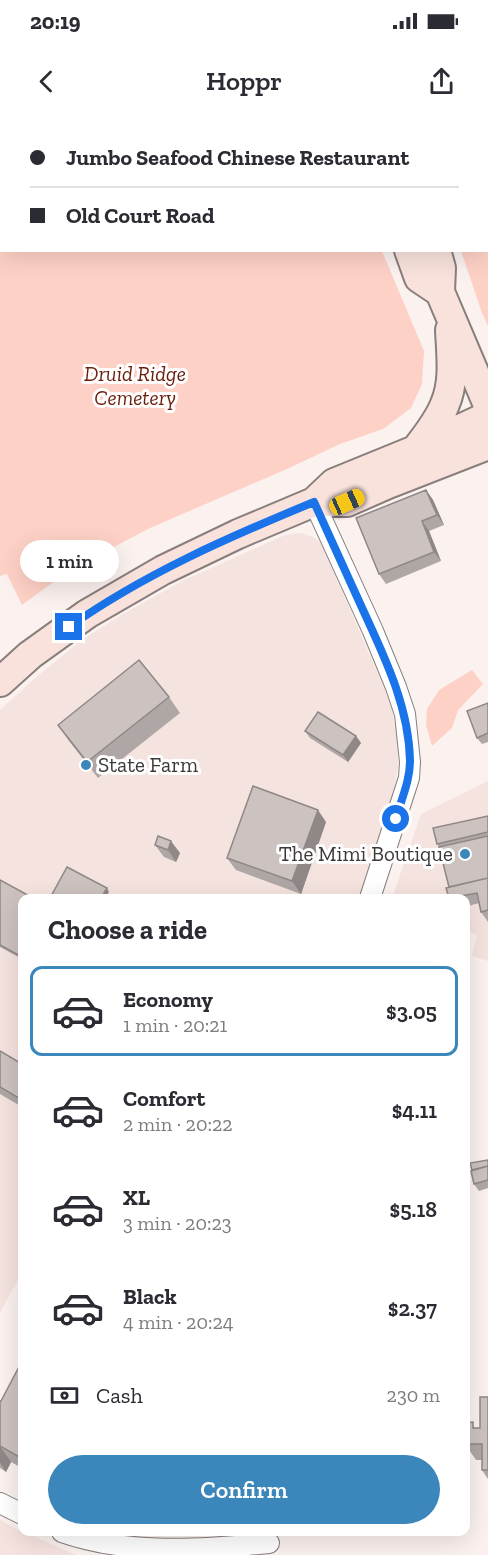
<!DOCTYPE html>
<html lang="en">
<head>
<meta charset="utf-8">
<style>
	body { margin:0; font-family:"Zilla Slab",serif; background:#f7f7f7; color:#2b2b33; height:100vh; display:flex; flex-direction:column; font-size:22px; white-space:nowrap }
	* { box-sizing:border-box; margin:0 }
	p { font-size:20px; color:#7c7c81 }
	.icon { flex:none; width:33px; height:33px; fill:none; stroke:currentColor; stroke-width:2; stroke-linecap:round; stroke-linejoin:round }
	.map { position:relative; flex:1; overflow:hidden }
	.panel { position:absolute; left:18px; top:774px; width:452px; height:642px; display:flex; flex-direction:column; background:#fff; border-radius:12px; box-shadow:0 6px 24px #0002 }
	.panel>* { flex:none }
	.banner { position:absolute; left:0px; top:0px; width:489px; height:132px; box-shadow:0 6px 24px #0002; display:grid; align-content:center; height:132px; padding:0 30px; background:#fff }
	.end { position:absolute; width:27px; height:27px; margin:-14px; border:8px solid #1a73e8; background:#fff; box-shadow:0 0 0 3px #fff }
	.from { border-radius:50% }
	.bubble { position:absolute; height:42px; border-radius:21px; background:#fff; box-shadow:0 6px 24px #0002; font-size:20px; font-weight:600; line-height:42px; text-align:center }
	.car { position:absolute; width:18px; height:36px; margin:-18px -9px; border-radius:8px; box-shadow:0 0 4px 2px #0007; background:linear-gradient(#f5c518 24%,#345 0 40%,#f5c518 0 76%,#345 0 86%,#f5c518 0) }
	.banner b { display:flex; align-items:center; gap:21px; height:57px; font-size:22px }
	.banner b+b { border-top:2px solid #e1e1e2 }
	.banner i { width:15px; height:15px; background:#2b2b33 }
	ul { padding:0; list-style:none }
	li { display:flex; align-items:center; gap:18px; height:90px; margin:0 12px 9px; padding:0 18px; border:3px solid transparent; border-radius:12px }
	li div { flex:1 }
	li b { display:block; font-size:22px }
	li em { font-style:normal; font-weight:600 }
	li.selected { border-color:#3b86ba }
	li>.icon { width:54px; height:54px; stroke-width:1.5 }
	h2 { padding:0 30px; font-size:27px; line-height:72px }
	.pay { display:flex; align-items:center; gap:15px; height:66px; padding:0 30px; font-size:22px }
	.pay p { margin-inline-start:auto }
	.button { display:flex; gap:12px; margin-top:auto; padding:12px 30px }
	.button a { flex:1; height:69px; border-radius:36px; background:#3b86ba; color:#fff; font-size:24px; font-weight:600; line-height:69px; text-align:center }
	.status { display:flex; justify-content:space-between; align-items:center; height:42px; padding:0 30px; background:#fff; direction:ltr }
	.status svg { height:16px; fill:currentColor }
	header { display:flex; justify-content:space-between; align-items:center; height:78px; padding:0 30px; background:#fff; font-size:27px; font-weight:600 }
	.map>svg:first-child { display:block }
	.built { fill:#f5e3df }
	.green { fill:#fed1c6 }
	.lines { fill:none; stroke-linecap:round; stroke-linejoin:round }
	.minor-casing { stroke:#887f7d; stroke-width:22 }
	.secondary-casing { stroke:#887f7d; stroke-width:32 }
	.minor { stroke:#fff; stroke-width:20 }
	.secondary { stroke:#f9e2dc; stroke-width:28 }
	.wall { fill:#afa7a5 }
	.shaded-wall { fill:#8f8886 }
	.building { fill:#ccc2c0; stroke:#8f8886; stroke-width:1.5 }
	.route { stroke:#1a73e8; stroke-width:8 }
	.poi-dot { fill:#3b86ba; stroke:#fff; stroke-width:2 }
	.labels { text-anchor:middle; stroke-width:6; stroke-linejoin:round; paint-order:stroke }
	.park-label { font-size:21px; font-style:italic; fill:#691d0b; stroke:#fff }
	.poi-label { font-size:21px; fill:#3c3837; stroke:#fff; text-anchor:start }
</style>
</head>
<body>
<div class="status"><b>20:19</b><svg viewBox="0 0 49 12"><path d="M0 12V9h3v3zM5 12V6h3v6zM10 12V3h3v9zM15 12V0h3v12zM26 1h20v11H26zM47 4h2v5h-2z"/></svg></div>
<header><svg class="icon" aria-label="back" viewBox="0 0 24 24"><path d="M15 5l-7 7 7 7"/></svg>Hoppr<svg class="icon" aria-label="share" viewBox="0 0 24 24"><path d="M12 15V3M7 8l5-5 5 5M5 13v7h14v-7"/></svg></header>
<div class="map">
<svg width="488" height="1435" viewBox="0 0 488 1435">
	<rect width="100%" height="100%" fill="#fbf1ef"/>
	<path class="built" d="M 300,413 L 313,417 L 321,423 L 391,584 L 397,618 L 398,647 L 393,674 L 359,778 L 22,778 L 22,1152 L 0,1193 L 0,590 L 34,559 L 79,522 L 118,497 L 184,460 L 285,415 Z
		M 488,661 L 488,841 L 472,836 L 477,815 L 465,810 L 465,778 L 392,778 L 421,694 Z
		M 0,1400 L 17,1409 L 76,1435 L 0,1435 Z"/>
	<path class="green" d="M 0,0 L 335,0 L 335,1 L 2,2 L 2,130 L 382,131 L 424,231 L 422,264 L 411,288 L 383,309 L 340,324 L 287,349 L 150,408 L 70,450 L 22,485 L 7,454 L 0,456 Z
		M 419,0 L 488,0 L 488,206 L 482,193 L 461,131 L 488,130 L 488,2 L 419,2 Z
		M 472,550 L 483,564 L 458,590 L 452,608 L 432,626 L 426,605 L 427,589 L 439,570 Z"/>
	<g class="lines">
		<defs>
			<path id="minor" d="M 314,382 L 373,511 L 396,567 L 405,594 L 410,642 L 409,658 L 370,778
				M 0,1383 L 22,1394
				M 62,1412 C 128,1435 200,1430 269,1423"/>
			<path id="secondary" d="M 364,0 L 365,2
				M 395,0 L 396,2
				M 409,130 L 419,158 L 440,172
				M 436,130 L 441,148 L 440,172 L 488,285
				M 417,328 C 427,315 439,300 445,284 C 455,261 451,234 450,210
				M 314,382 L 347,382 L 388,364 L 488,325
				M 0,562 L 30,535 L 87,494 L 163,450 L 238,414 L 314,382 L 334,363 L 415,330 L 488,296"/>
		</defs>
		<use href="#minor" class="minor-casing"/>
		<use href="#secondary" class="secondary-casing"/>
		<use href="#minor" class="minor"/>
		<use href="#secondary" class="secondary"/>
	</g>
	<path class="wall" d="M 426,370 L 433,380 L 444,405 L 429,411 L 441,441 L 386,464 L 379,454 Z
		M 169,577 L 180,593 L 98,658 L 69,621 L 58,605 Z
		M 488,583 L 488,622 L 482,624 L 477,618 Z
		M 305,611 L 356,616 L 361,623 L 348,642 L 310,618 Z
		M 488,696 L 488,802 L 481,792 L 479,783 L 465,787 L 465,778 L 449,778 L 449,767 L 439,727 L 437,724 Z
		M 326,702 L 301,774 L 236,750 L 227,738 Z
		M 155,725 L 180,733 L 176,742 L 164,737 Z
		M 0,760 L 22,778 L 22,839 L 0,827 Z
		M 0,931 L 22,944 L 22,987 L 0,974 Z
		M 488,1040 L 488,1068 L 479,1071 L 474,1064 Z
		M 22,1241 L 22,1348 L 11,1342 L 6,1352 L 0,1348 L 0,1281 L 1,1281 Z
		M 488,1277 L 488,1359 L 482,1350 L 482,1340 L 476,1340 L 465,1324 L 477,1308 L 480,1308 Z
		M 353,1412 L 406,1412 L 406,1414 L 356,1416 Z"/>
	<path class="shaded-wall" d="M 426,370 L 433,380 L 444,405 L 437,395 Z
		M 422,401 L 429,411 L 441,441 L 434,432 Z
		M 356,616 L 361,623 L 348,642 L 343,635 Z
		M 318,690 L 326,702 L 301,774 L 292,761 Z
		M 171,721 L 180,733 L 176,742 L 168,730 Z
		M 107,768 L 109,772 L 105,778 L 101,778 Z
		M 465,1220 L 467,1223 L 467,1236 L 465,1234 Z
		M 465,1239 L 467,1243 L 468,1255 L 465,1251 Z
		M 0,1326 L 11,1342 L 6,1352 L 0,1343 Z"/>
	<path class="building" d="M 426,370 L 437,395 L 422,401 L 434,432 L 379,454 L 356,398 Z
		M 139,540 L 169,577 L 87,642 L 58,605 Z
		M 488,583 L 488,613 L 477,618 L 467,591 Z
		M 318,592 L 356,616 L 343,635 L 305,611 Z
		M 253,666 L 318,690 L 292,761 L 227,738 Z
		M 488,696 L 488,712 L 437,724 L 433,708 Z
		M 158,716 L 171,721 L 168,730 L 155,725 Z
		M 488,716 L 488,758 L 449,767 L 439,727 Z
		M 67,747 L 107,768 L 101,778 L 50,778 Z
		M 488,758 L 488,790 L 481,792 L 477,773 L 449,778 L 446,768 Z
		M 0,760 L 33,778 L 22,778 L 22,837 L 0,825 Z
		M 0,931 L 22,944 L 22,980 L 0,967 Z
		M 488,1040 L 488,1046 L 472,1050 L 470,1043 Z
		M 488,1046 L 488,1060 L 474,1064 L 471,1051 Z
		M 22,1241 L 22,1334 L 21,1338 L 0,1326 L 0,1281 L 1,1281 Z
		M 480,1277 L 488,1277 L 488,1350 L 482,1350 L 482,1324 L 465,1324 L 465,1303 L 473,1302 L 473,1308 L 480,1308 Z"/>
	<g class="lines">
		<path class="route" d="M 69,507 C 144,454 229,417 314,382 C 330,418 347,454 363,490 C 385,538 409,587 410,641 C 410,661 401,680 396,699"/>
	</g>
	<g class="poi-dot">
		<circle cx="86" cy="645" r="6"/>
		<circle cx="465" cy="734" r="6"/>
	</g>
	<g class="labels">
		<g class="park-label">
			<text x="135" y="261">Druid Ridge<tspan x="135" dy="24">Cemetery</tspan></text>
		</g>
		<g class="poi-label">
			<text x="98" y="652">State Farm</text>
			<text x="453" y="741" text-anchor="end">The Mimi Boutique</text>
		</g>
	</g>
</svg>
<i class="end from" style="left:396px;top:699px"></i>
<i class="end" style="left:69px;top:507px"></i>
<div class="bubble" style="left:20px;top:420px;width:99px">1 min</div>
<i class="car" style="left:347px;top:382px;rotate:66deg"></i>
<div class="banner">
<b><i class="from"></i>Jumbo Seafood Chinese Restaurant</b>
<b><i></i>Old Court Road</b>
</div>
<section class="panel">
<h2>Choose a ride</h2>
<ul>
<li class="selected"><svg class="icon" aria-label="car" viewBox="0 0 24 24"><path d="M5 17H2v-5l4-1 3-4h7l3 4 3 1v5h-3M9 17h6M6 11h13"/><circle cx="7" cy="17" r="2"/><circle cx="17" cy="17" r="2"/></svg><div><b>Economy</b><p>1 min · 20:21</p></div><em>$3.05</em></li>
<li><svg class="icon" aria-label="car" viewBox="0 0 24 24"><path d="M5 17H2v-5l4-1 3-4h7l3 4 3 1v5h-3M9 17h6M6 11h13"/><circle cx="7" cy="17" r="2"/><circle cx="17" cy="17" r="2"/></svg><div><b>Comfort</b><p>2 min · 20:22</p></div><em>$4.11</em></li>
<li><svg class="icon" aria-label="car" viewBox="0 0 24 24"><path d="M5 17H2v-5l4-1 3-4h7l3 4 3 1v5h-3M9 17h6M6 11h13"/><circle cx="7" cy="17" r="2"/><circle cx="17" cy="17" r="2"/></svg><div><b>XL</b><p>3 min · 20:23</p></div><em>$5.18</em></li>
<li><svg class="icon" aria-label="car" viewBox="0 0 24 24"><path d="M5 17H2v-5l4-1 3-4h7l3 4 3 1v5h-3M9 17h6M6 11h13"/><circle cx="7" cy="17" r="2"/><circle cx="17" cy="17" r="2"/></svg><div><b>Black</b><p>4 min · 20:24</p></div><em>$2.37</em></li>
</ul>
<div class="pay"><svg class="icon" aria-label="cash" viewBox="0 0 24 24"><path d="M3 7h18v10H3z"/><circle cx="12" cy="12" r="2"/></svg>Cash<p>230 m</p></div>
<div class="button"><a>Confirm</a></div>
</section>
</div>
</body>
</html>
